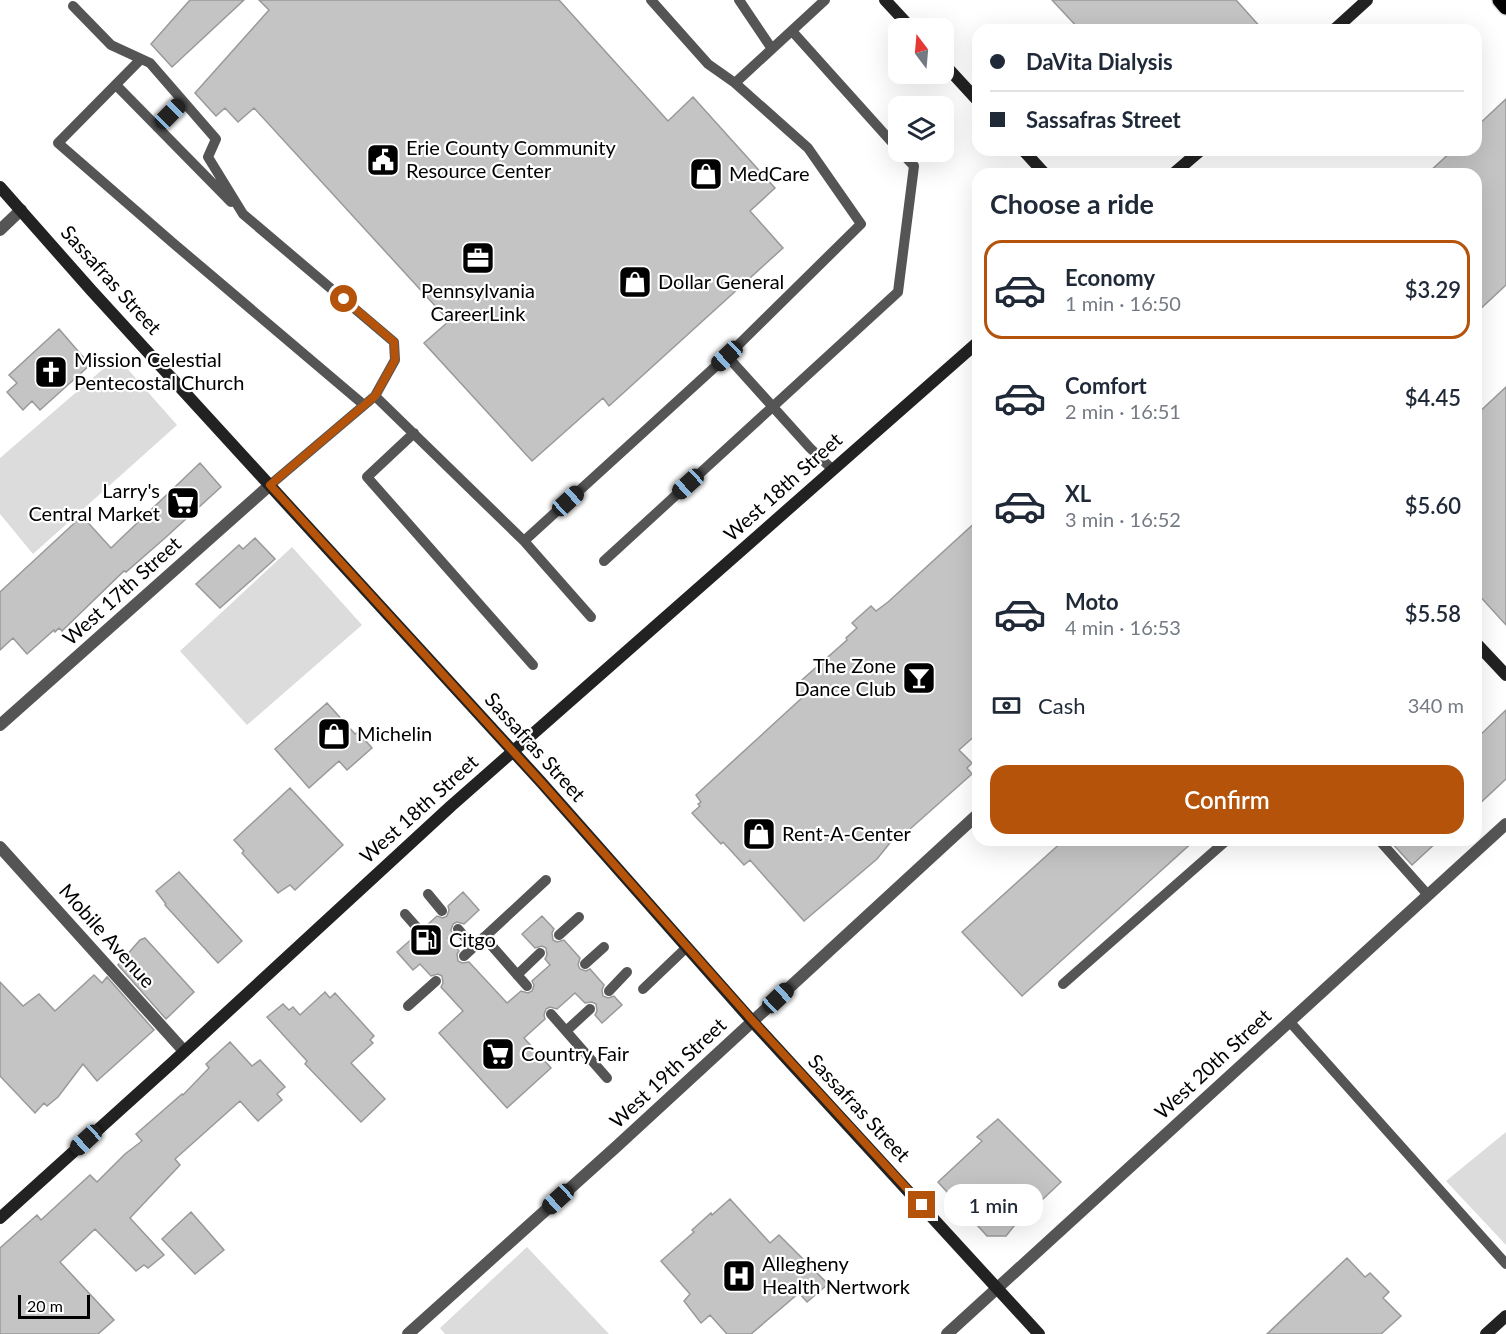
<!DOCTYPE html>
<html lang="en">
<head>
<meta charset="utf-8">
<style>
	body { margin:0; font-family:Lato,sans-serif; background:#f6f6f7; color:#1f2937; height:100vh; display:flex; flex-direction:column; font-size:22px; white-space:nowrap }
	* { box-sizing:border-box; margin:0 }
	p { font-size:20px; color:#747a83 }
	.icon { flex:none; width:33px; height:33px; fill:none; stroke:currentColor; stroke-width:2; stroke-linecap:round; stroke-linejoin:round }
	.map { position:relative; flex:1; overflow:hidden }
	.details { position:absolute; left:972px; top:168px; width:510px; height:678px; display:flex; flex-direction:column; background:#fff; border-radius:18px; box-shadow:0 6px 24px #0002 }
	.details>* { flex:none }
	.top-card { position:absolute; left:972px; top:24px; width:510px; height:132px; border-radius:18px; box-shadow:0 6px 24px #0002; display:grid; align-content:center; height:132px; padding:0 18px; background:#fff }
	.needle { width:39px; rotate:344deg }
	.tools { position:absolute; left:888px; top:18px; display:grid; gap:12px }
	.tools a { display:grid; place-items:center; width:66px; height:66px; border-radius:12px; background:#fff; box-shadow:0 6px 24px #0002; font-size:30px }
	.scale { position:absolute; left:18px; bottom:15px; width:72px; box-sizing:border-box; padding-left:6px; border:3px solid #000; border-top:0; font-size:16px; line-height:21px; white-space:nowrap; color:#000; -webkit-text-stroke:4px #fff; paint-order:stroke }
	.end { position:absolute; width:27px; height:27px; margin:-14px; border:8px solid #b45309; background:#fff; box-shadow:0 0 0 3px #fff }
	.from { border-radius:50% }
	.bubble { position:absolute; height:42px; border-radius:18px; background:#fff; box-shadow:0 6px 24px #0002; font-size:20px; font-weight:600; line-height:42px; text-align:center }
	.car { position:absolute; width:18px; height:36px; margin:-18px -9px; border-radius:8px; box-shadow:0 0 4px 2px #0007; background:linear-gradient(#222 24%,#8ab4d8 0 40%,#222 0 76%,#8ab4d8 0 86%,#222 0) }
	.top-card b { display:flex; align-items:center; gap:21px; height:57px; font-size:22px }
	.top-card b+b { border-top:2px solid #e0e1e3 }
	.top-card i { width:15px; height:15px; background:#1f2937 }
	ul { padding:0; list-style:none }
	li { display:flex; align-items:center; gap:18px; height:99px; margin:0 12px 9px; padding:0 6px; border:3px solid transparent; border-radius:18px }
	li div { flex:1 }
	li b { display:block; font-size:22px }
	li em { font-style:normal; font-weight:600 }
	li.active { border-color:#b45309 }
	li>.icon { width:54px; height:54px; stroke-width:1.5 }
	h2 { padding:0 18px; font-size:27px; line-height:72px }
	.pay { display:flex; align-items:center; gap:15px; height:66px; padding:0 18px; font-size:22px }
	.pay p { margin-inline-start:auto }
	.primary-button { display:flex; gap:12px; margin-top:auto; padding:12px 18px }
	.primary-button a { flex:1; height:69px; border-radius:18px; background:#b45309; color:#fff; font-size:24px; font-weight:600; line-height:69px; text-align:center }
	.map>svg:first-child { display:block }
	.green { fill:#dcdcdc }
	.building { fill:#c4c4c4; stroke:#999; stroke-width:1.5 }
	.lines { fill:none; stroke-linecap:round; stroke-linejoin:round }
	.primary-casing { stroke:#dbdbdb; stroke-width:18 }
	.lane { stroke:#555; stroke-width:10 }
	.street { stroke:#555; stroke-width:12 }
	.secondary { stroke:#222; stroke-width:12 }
	.primary { stroke:#000; stroke-width:15 }
	.route { stroke:#b45309; stroke-width:8 }
	.labels { text-anchor:middle; stroke-width:4.5; stroke-linejoin:round; paint-order:stroke }
	.poi-label { font-size:20px; fill:#000; stroke:#fff; text-anchor:start }
	.street-label { font-size:20px; fill:#000; stroke:#fff }
</style>
</head>
<body>
<div class="map">
<svg width="1506" height="1334" viewBox="0 0 1506 1334">
	<rect width="100%" height="100%" fill="#fff"/>
	<path class="green" d="M 117,357 L 177,425 L 33,554 L 0,514 L 0,458 Z
		M 292,547 L 362,625 L 247,725 L 180,651 Z
		M 1506,1132 L 1506,1245 L 1446,1181 Z
		M 527,1247 L 609,1334 L 445,1334 L 440,1328 Z"/>
	<path class="building" d="M 190,0 L 244,0 L 172,67 L 151,44 Z
		M 259,0 L 559,0 L 668,121 L 693,97 L 775,188 L 750,211 L 783,248 L 609,406 L 603,398 L 532,461 L 424,343 L 449,321 L 254,108 L 238,122 L 225,108 L 216,116 L 195,93 L 269,10 Z
		M 1052,0 L 1236,0 L 1263,30 L 1080,30 Z
		M 1506,99 L 1506,285 L 1476,313 L 1476,174 L 1427,174 L 1453,150 L 1476,150 L 1476,127 Z
		M 59,329 L 90,365 L 40,410 L 32,401 L 23,410 L 7,392 L 17,383 L 9,375 Z
		M 1506,387 L 1506,625 L 1476,592 L 1476,415 Z
		M 200,463 L 221,487 L 165,538 L 126,572 L 124,571 L 62,631 L 59,628 L 55,632 L 54,630 L 27,654 L 13,638 L 0,650 L 0,592 L 82,516 L 111,548 Z
		M 978,520 L 978,733 L 959,750 L 972,763 L 967,768 L 972,774 L 901,837 L 898,833 L 877,859 L 804,921 L 750,860 L 744,865 L 723,842 L 721,844 L 692,813 L 700,806 L 698,804 L 701,802 L 696,795 L 804,696 L 795,686 L 847,640 L 846,638 L 857,628 L 852,623 L 871,606 L 876,611 L 888,602 Z
		M 255,538 L 275,559 L 220,608 L 196,584 L 239,545 L 243,549 Z
		M 327,703 L 355,734 L 358,732 L 372,748 L 347,770 L 339,761 L 309,788 L 275,749 Z
		M 1506,710 L 1506,779 L 1476,807 L 1476,739 Z
		M 290,788 L 343,845 L 295,890 L 290,885 L 278,893 L 242,853 L 244,851 L 234,840 Z
		M 1064,840 L 1195,840 L 1022,996 L 962,932 Z
		M 1389,840 L 1439,840 L 1412,865 Z
		M 179,872 L 242,941 L 218,963 L 165,905 L 166,904 L 156,891 Z
		M 463,892 L 479,910 L 464,924 L 457,922 L 453,924 L 451,930 L 452,934 L 448,938 L 459,951 L 457,954 L 458,961 L 462,963 L 469,962 L 507,1003 L 521,991 L 528,993 L 532,991 L 534,985 L 532,981 L 550,965 L 545,959 L 547,955 L 546,948 L 542,946 L 535,948 L 522,934 L 542,916 L 554,929 L 552,933 L 553,940 L 557,942 L 564,940 L 580,958 L 578,965 L 580,969 L 586,971 L 590,969 L 604,985 L 602,990 L 603,996 L 608,998 L 614,996 L 622,1005 L 602,1023 L 595,1015 L 597,1011 L 596,1004 L 592,1002 L 585,1003 L 575,993 L 557,1009 L 550,1007 L 546,1009 L 544,1015 L 545,1019 L 524,1038 L 551,1068 L 507,1108 L 439,1033 L 463,1011 L 441,987 L 443,983 L 442,976 L 438,974 L 431,976 L 420,964 L 413,970 L 397,952 L 415,936 L 421,938 L 425,936 L 427,930 L 426,926 L 437,916 L 443,918 L 447,916 L 449,910 L 448,906 Z
		M 145,938 L 194,992 L 166,1019 L 118,965 L 140,940 Z
		M 94,975 L 102,983 L 107,977 L 154,1030 L 97,1081 L 83,1064 L 58,1097 L 47,1106 L 44,1103 L 35,1113 L 0,1076 L 0,982 L 23,1006 L 39,994 L 55,1011 Z
		M 325,992 L 330,998 L 335,993 L 374,1036 L 370,1040 L 373,1043 L 351,1063 L 385,1099 L 361,1122 L 305,1064 L 307,1061 L 267,1017 L 283,1004 L 289,1010 L 293,1007 L 300,1015 Z
		M 230,1042 L 252,1066 L 260,1060 L 285,1087 L 277,1094 L 282,1100 L 258,1121 L 240,1101 L 175,1159 L 180,1165 L 130,1218 L 164,1255 L 148,1268 L 144,1265 L 136,1271 L 95,1229 L 60,1262 L 114,1320 L 98,1334 L 0,1334 L 0,1248 L 37,1215 L 41,1220 L 90,1175 L 97,1182 L 125,1154 L 142,1141 L 136,1134 L 182,1094 L 183,1095 L 209,1068 L 206,1064 Z
		M 998,1119 L 1061,1182 L 1025,1216 L 1018,1221 L 1006,1236 L 987,1236 L 938,1182 L 982,1141 L 977,1137 Z
		M 730,1199 L 770,1243 L 779,1235 L 828,1284 L 807,1302 L 799,1293 L 751,1334 L 727,1334 L 710,1315 L 701,1323 L 684,1301 L 690,1294 L 661,1261 L 694,1232 L 692,1230 L 711,1213 L 712,1215 Z
		M 191,1212 L 224,1250 L 195,1274 L 162,1239 Z
		M 1347,1258 L 1365,1277 L 1370,1273 L 1389,1292 L 1383,1298 L 1401,1316 L 1381,1334 L 1267,1334 Z"/>
	<g class="lines">
		<defs>
			<path id="primary" d="M 1500,0 L 1506,7"/>
		</defs>
		<use href="#primary" class="primary-casing"/>
		<path class="lane" d="M 651,0 L 708,64 L 735,83
			M 739,0 L 772,49
			M 825,0 L 735,83 L 808,148 L 861,224 L 727,356 L 810,448 L 832,469
			M 73,6 L 111,45 L 150,63 L 216,139 L 208,157 L 243,214 L 394,342 L 395,360 L 375,396
			M 792,31 L 898,149
			M 141,59 L 58,143 L 173,243 L 364,405
			M 116,85 L 231,202
			M 157,127 L 183,101
			M 414,433 L 367,477 L 533,665
			M 270,485 L 375,396 L 524,541 L 727,356
			M 524,541 L 591,617
			M 604,561 L 898,292 L 914,166 L 901,152
			M 1379,840 L 1428,895
			M 428,894 L 442,911
			M 405,914 L 420,931
			M 458,929 L 473,947
			M 559,935 L 579,917
			M 484,937 L 527,986
			M 464,956 L 546,880
			M 585,964 L 604,947
			M 517,975 L 540,953
			M 1063,984 L 1227,840
			M 643,989 L 687,947
			M 609,991 L 627,972
			M 408,1006 L 436,981
			M 551,1014 L 607,1078
			M 1289,1021 L 1506,1264
			M 566,1031 L 590,1009"/>
		<path class="street" d="M 0,230 L 21,210
			M 0,725 L 270,485
			M 0,847 L 184,1051
			M 408,1334 L 616,1147 L 978,814
			M 947,1334 L 1506,824"/>
		<path class="secondary" d="M 885,0 L 911,28
			M 1334,30 L 1367,0
			M 944,64 L 978,101
			M 1023,150 L 1045,174
			M 1173,174 L 1201,150
			M 0,187 L 91,290 L 541,782 L 752,1021 L 1039,1334
			M 1476,643 L 1506,675
			M 0,1218 L 173,1062 L 451,806 L 978,342
			M 1486,1334 L 1506,1316"/>
		<use href="#primary" class="primary"/>
	</g>
	<g class="lines">
		<path class="route" d="M 344,299 L 394,342 L 395,360 L 375,396 L 270,485 L 541,782 L 753,1021 L 922,1205"/>
	</g>
	<defs>
		<symbol id="civic-square" viewBox="-11 -11 22 22"><rect x="-9" y="-9" width="18" height="18" rx="4" fill="#000" stroke="#fff"/><path d="M-.6-6.5H3V-4.5H.6V-3L4-1V1h2V6H-6V1h2V-1L-.6-3ZM-1.2 2.5V6h2.4V2.5Z" fill="#fff"/></symbol>
		<symbol id="shop-square" viewBox="-11 -11 22 22"><rect x="-9" y="-9" width="18" height="18" rx="4" fill="#000" stroke="#fff"/><path d="M-5-2.5h2.3a2.7 3.5 0 0 1 5.4 0H5L5.5 6h-11ZM-1.5-2.5h3a1.5 2.3 0 0 0-3 0Z" fill="#fff"/></symbol>
		<symbol id="office-square" viewBox="-11 -11 22 22"><rect x="-9" y="-9" width="18" height="18" rx="4" fill="#000" stroke="#fff"/><path d="M-6-3h4V-5.5h4V-3h4V5H-6ZM-1-4.5V-3h2v-1.5ZM-6 0V1H6V0Z" fill="#fff"/></symbol>
		<symbol id="church-square" viewBox="-11 -11 22 22"><rect x="-9" y="-9" width="18" height="18" rx="4" fill="#000" stroke="#fff"/><path d="M-1.2-6h2.4v3.5h3.3v2.4h-3.3V6h-2.4V-.1h-3.3v-2.4h3.3Z" fill="#fff"/></symbol>
		<symbol id="supermarket-square" viewBox="-11 -11 22 22"><rect x="-9" y="-9" width="18" height="18" rx="4" fill="#000" stroke="#fff"/><path d="M-6-5.5h2.5l.6 2H6L4.5 2H-2.5L-4.4-4H-6ZM-1.5 3.2a1.3 1.3 0 1 0 .1 0ZM3 3.2a1.3 1.3 0 1 0 .1 0Z" fill="#fff"/></symbol>
		<symbol id="bar-square" viewBox="-11 -11 22 22"><rect x="-9" y="-9" width="18" height="18" rx="4" fill="#000" stroke="#fff"/><path d="M-6-5H6L.8 .8V4.5H3.5V6h-7V4.5H-.8V.8Z" fill="#fff"/></symbol>
		<symbol id="fuel-square" viewBox="-11 -11 22 22"><rect x="-9" y="-9" width="18" height="18" rx="4" fill="#000" stroke="#fff"/><path d="M-5.5-6h7V0h2V4h1.3V-2.5L3-4.5l.8-.8L6-3V5H2.5V1h-1V6h-7ZM-4.2-4.7v3.2H.2V-4.7Z" fill="#fff"/></symbol>
		<symbol id="hospital-square" viewBox="-11 -11 22 22"><rect x="-9" y="-9" width="18" height="18" rx="4" fill="#000" stroke="#fff"/><path d="M-5-5h3v3.5h4V-5h3V5h-3V1.5h-4V5h-3Z" fill="#fff"/></symbol>
	</defs>
	<g fill-rule="evenodd">
		<use href="#civic-square" x="364" y="141" width="38" height="38"/>
		<use href="#shop-square" x="687" y="155" width="38" height="38"/>
		<use href="#office-square" x="459" y="239" width="38" height="38"/>
		<use href="#shop-square" x="616" y="263" width="38" height="38"/>
		<use href="#church-square" x="32" y="353" width="38" height="38"/>
		<use href="#supermarket-square" x="164" y="484" width="38" height="38"/>
		<use href="#bar-square" x="900" y="659" width="38" height="38"/>
		<use href="#shop-square" x="315" y="715" width="38" height="38"/>
		<use href="#shop-square" x="740" y="815" width="38" height="38"/>
		<use href="#fuel-square" x="407" y="921" width="38" height="38"/>
		<use href="#supermarket-square" x="479" y="1035" width="38" height="38"/>
		<use href="#hospital-square" x="720" y="1257" width="38" height="38"/>
	</g>
	<g class="labels">
		<g class="poi-label">
			<text x="406" y="155">Erie County Community<tspan x="406" dy="23">Resource Center</tspan></text>
			<text x="729" y="181">MedCare</text>
			<text x="658" y="289">Dollar General</text>
			<text x="478" y="298" text-anchor="middle">Pennsylvania<tspan x="478" dy="23">CareerLink</tspan></text>
			<text x="74" y="367">Mission Celestial<tspan x="74" dy="23">Pentecostal Church</tspan></text>
			<text x="160" y="498" text-anchor="end">Larry's<tspan x="160" dy="23">Central Market</tspan></text>
			<text x="896" y="673" text-anchor="end">The Zone<tspan x="896" dy="23">Dance Club</tspan></text>
			<text x="357" y="741">Michelin</text>
			<text x="782" y="841">Rent-A-Center</text>
			<text x="449" y="947">Citgo</text>
			<text x="521" y="1061">Country Fair</text>
			<text x="762" y="1271">Allegheny<tspan x="762" dy="23">Health Nertwork</tspan></text>
		</g>
		<g class="street-label">
			<text transform="translate(111 280) rotate(48)" y="7">Sassafras Street</text>
			<text transform="translate(783 487) rotate(-42)" y="7">West 18th Street</text>
			<text transform="translate(122 591) rotate(-42)" y="7">West 17th Street</text>
			<text transform="translate(535 747) rotate(48)" y="7">Sassafras Street</text>
			<text transform="translate(419 809) rotate(-42)" y="7">West 18th Street</text>
			<text transform="translate(107 936) rotate(48)" y="7">Mobile Avenue</text>
			<text transform="translate(1213 1064) rotate(-43)" y="7">West 20th Street</text>
			<text transform="translate(668 1073) rotate(-43)" y="7">West 19th Street</text>
			<text transform="translate(859 1108) rotate(47)" y="7">Sassafras Street</text>
		</g>
	</g>
</svg>
<div class="tools">
<a><svg class="needle" viewBox="-14 -14 28 28"><path d="M0-13l5 13h-10z" fill="#e53935"/><path d="M0 13l5-13h-10z" fill="#747a83"/></svg></a>
<a><svg class="icon" aria-label="layers" viewBox="0 0 24 24"><path d="M12 4l9 5-9 5-9-5zM3 14l9 5 9-5"/></svg></a>
</div>
<div class="scale">20 m</div>
<i class="end from" style="left:344px;top:299px"></i>
<i class="end" style="left:922px;top:1205px"></i>
<div class="bubble" style="left:944px;top:1184px;width:99px">1 min</div>
<i class="car" style="left:170px;top:114px;rotate:45deg"></i>
<i class="car" style="left:727px;top:356px;rotate:227deg"></i>
<i class="car" style="left:688px;top:484px;rotate:228deg"></i>
<i class="car" style="left:568px;top:501px;rotate:48deg"></i>
<i class="car" style="left:778px;top:998px;rotate:47deg"></i>
<i class="car" style="left:86px;top:1140px;rotate:228deg"></i>
<i class="car" style="left:558px;top:1199px;rotate:228deg"></i>
<div class="top-card">
<b><i class="from"></i>DaVita Dialysis</b>
<b><i></i>Sassafras Street</b>
</div>
<section class="details">
<h2>Choose a ride</h2>
<ul>
<li class="active"><svg class="icon" aria-label="car" viewBox="0 0 24 24"><path d="M5 17H2v-5l4-1 3-4h7l3 4 3 1v5h-3M9 17h6M6 11h13"/><circle cx="7" cy="17" r="2"/><circle cx="17" cy="17" r="2"/></svg><div><b>Economy</b><p>1 min · 16:50</p></div><em>$3.29</em></li>
<li><svg class="icon" aria-label="car" viewBox="0 0 24 24"><path d="M5 17H2v-5l4-1 3-4h7l3 4 3 1v5h-3M9 17h6M6 11h13"/><circle cx="7" cy="17" r="2"/><circle cx="17" cy="17" r="2"/></svg><div><b>Comfort</b><p>2 min · 16:51</p></div><em>$4.45</em></li>
<li><svg class="icon" aria-label="car" viewBox="0 0 24 24"><path d="M5 17H2v-5l4-1 3-4h7l3 4 3 1v5h-3M9 17h6M6 11h13"/><circle cx="7" cy="17" r="2"/><circle cx="17" cy="17" r="2"/></svg><div><b>XL</b><p>3 min · 16:52</p></div><em>$5.60</em></li>
<li><svg class="icon" aria-label="car" viewBox="0 0 24 24"><path d="M5 17H2v-5l4-1 3-4h7l3 4 3 1v5h-3M9 17h6M6 11h13"/><circle cx="7" cy="17" r="2"/><circle cx="17" cy="17" r="2"/></svg><div><b>Moto</b><p>4 min · 16:53</p></div><em>$5.58</em></li>
</ul>
<div class="pay"><svg class="icon" aria-label="cash" viewBox="0 0 24 24"><path d="M3 7h18v10H3z"/><circle cx="12" cy="12" r="2"/></svg>Cash<p>340 m</p></div>
<div class="primary-button"><a>Confirm</a></div>
</section>
</div>
</body>
</html>
